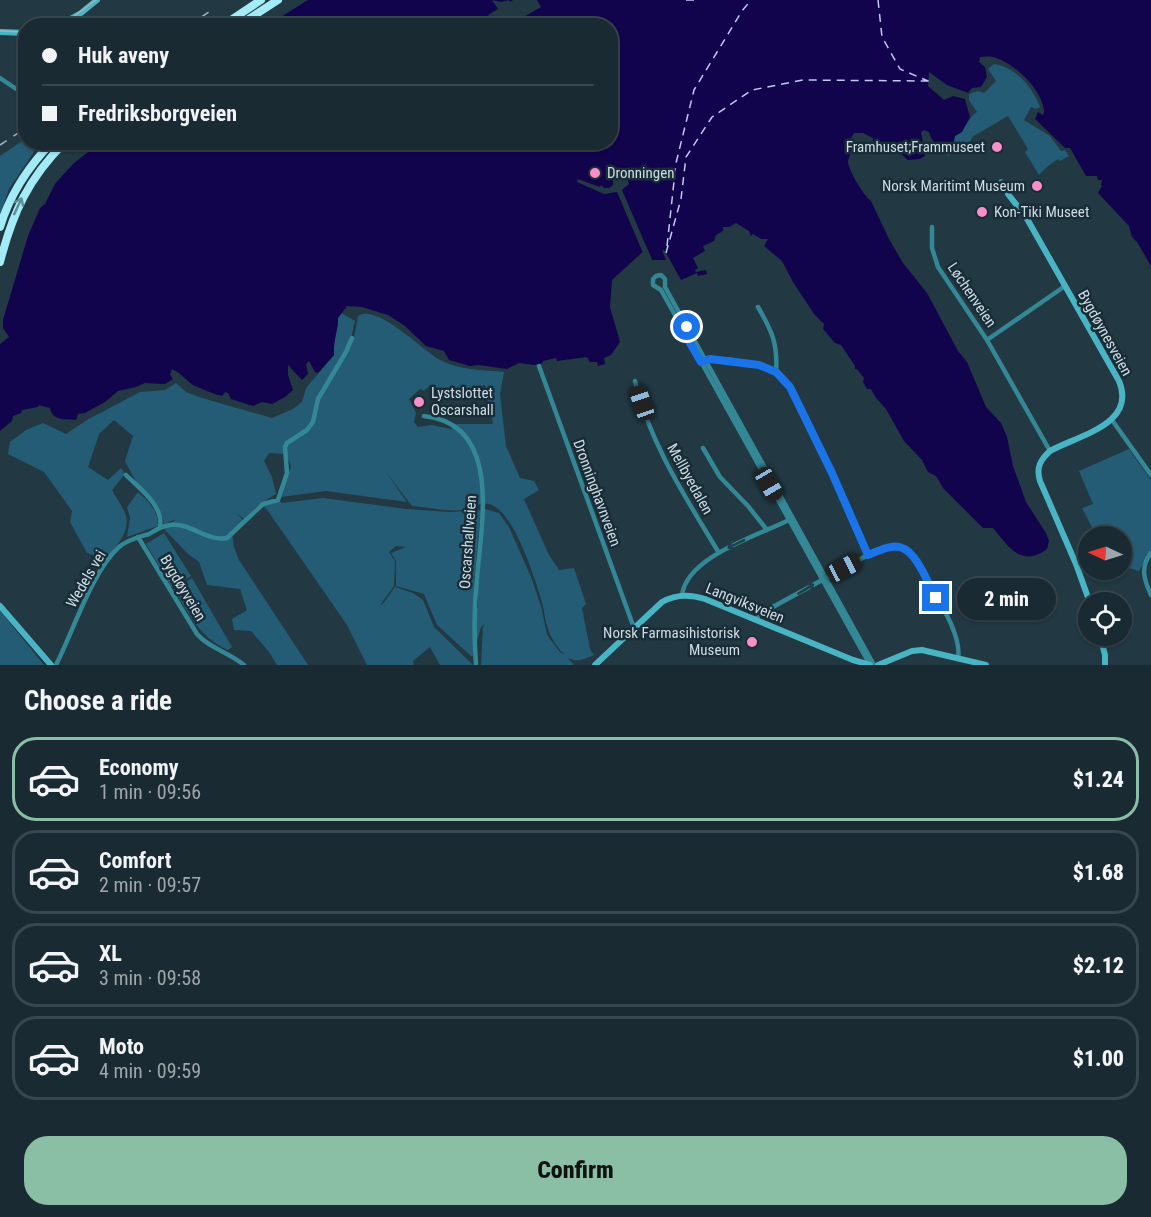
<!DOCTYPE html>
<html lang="en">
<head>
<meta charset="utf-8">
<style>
	body { margin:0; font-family:"Roboto Condensed",sans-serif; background:#27363e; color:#f1f3f6; height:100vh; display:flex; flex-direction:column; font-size:22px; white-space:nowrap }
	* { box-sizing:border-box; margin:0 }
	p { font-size:20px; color:#9fa7ac }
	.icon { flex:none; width:33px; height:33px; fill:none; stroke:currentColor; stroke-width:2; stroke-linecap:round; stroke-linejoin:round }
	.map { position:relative; height:665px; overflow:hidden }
	.sheet { display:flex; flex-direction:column; background:#1a2a32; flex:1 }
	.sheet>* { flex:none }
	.top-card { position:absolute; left:18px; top:18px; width:600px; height:132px; border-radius:24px; box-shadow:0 2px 4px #0004,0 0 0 2px #38464d; display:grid; align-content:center; height:132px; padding:0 24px; background:#1a2a32 }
	.needle { width:39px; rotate:274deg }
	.buttons { position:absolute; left:1078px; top:526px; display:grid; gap:12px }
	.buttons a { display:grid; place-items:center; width:54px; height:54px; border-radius:50%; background:#1a2a32; box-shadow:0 2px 4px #0004,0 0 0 2px #38464d; font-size:30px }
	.end { position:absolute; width:27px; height:27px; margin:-14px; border:8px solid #1a73e8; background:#fff; box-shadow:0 0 0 3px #fff }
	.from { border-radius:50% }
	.bubble { position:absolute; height:42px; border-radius:21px; background:#1a2a32; box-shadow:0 2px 4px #0004,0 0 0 2px #38464d; font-size:20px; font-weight:800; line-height:42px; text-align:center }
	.car { position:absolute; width:18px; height:36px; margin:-18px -9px; border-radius:8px; box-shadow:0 0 4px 2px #0007; background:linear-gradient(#222 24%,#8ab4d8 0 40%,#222 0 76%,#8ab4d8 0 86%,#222 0) }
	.top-card b { display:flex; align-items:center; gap:21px; height:57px; font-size:22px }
	.top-card b+b { border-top:2px solid #38464d }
	.top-card i { width:15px; height:15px; background:#f1f3f6 }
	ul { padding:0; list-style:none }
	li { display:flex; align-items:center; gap:18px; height:84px; margin:0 12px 9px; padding:0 12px; border:3px solid #38464d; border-radius:24px }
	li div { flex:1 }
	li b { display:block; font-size:22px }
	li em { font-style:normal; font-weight:800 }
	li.selected { border-color:#8abfa5 }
	li>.icon { width:54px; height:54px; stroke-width:1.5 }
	h2 { padding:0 24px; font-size:27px; line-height:72px }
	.primary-button { display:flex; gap:12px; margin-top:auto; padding:12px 24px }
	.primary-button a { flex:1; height:69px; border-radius:24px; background:#8abfa5; color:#111; font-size:24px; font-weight:800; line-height:69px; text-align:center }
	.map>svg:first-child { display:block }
	.green { fill:#245c75; fill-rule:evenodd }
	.water { fill:#12034d }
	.pier { fill:#223843 }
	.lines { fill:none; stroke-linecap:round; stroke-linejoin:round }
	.ferry { stroke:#c2c9f4; stroke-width:1.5; stroke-dasharray:8 6; stroke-linecap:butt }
	.street { stroke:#348895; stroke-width:4.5 }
	.secondary { stroke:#49b4c3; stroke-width:6 }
	.highway { stroke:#a3ebf6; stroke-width:8 }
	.tram { stroke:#a4b3bb; stroke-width:1.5 }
	.rail { stroke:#a4b3bb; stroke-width:1.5; stroke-dasharray:8 8; stroke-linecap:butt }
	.oneway { stroke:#5e8c97 }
	.oneway2 { stroke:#1e3f4b }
	.route { stroke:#1a73e8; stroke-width:8 }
	.poi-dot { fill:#f98fc9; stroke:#182d38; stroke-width:2 }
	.labels { text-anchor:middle; stroke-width:5; stroke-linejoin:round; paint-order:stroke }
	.poi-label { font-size:15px; fill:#cfdce3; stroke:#182d38; text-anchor:end }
	.street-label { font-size:15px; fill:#cfdce3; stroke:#182d38 }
</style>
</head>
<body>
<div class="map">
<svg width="1151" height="665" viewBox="0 0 1151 665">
	<rect width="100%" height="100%" fill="#223843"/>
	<path class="green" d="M 994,64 C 1016,67 1033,88 1040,107 L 1036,109 L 1031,107 L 1024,120 L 1050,136 L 1061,151 L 1065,150 L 1069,156 L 1060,161 L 1058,159 L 1048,166 L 1039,175 L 1025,152 L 1028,149 L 1008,116 L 972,137 L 971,141 L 948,156 L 946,154 L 952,149 L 955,136 C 966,130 967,119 977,112 L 969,100 L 969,94 L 978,91 L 984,93 L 996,81 L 988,69 Z
		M 25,139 L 26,142 L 40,143 L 9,189 L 0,215 L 0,156 Z
		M 341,313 L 355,321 L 351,338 L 354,338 L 358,316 C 377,303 423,351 440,360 C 458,370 483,370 504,372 L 500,394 L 506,446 L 520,478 L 534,481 L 539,490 L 524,499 L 549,555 L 559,570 L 574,568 L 586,604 L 582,608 L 590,649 L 594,655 C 584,659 578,663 568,658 L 574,665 L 481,665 L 483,627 L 485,624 L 481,627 L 473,656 L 471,656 L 437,625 L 424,594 L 396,586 L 396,561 L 391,553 L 406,547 L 396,546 L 389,552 L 395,561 L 394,586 L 381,604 L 382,605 L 395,587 L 413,593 L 423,600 L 434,627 L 473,665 L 440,665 L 430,647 L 413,661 L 414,665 L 367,665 L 347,625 L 268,511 L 263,506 L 279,501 L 282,503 L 323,498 L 406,509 L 450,512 L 481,510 L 474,581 L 475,608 L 478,608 L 478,588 L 485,509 L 499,513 L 509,527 L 531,577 L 541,606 L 547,635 L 560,652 L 565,655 C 558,648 551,639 548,629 C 545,620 544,611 542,602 C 535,579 514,510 489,504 C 479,502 471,509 462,510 C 447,512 427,507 412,506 L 385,471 L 407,502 L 326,491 L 281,497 L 291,466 L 286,454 L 269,453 L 264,461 L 272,477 L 276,494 L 258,505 L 244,519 L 236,513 L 244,521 L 232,532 L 234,547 L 239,560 L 308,665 L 277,665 L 269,652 L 251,631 L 234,630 L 232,619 L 247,610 L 240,589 L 207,585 L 199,562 L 188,554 L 165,530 L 166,526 L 177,519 L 164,524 C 161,507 150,500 140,487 C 134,479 129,469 125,461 L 133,436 L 114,420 L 99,434 L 88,467 L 108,480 L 121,468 L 125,474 L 112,490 C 116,498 124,508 126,516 C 130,533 115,548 105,559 L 87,553 L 70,522 L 72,511 L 44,472 L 8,454 L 10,442 L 26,430 L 43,423 L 66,434 L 87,420 L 140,392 L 165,390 L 176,383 L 186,392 L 202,398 L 272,418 L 293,409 L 302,402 L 306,388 L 334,355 L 334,334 L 338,326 L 338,318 ZM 430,385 L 447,396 L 462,397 L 460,392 L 485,385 L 493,424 L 457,424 L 451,429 L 432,425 L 418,427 L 414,422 L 416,413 L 409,399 L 420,389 L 424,391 Z
		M 1129,449 L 1151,480 L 1151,551 L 1139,571 L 1122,566 L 1122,537 L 1097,537 L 1082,508 L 1093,504 L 1079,471 Z
		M 138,492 C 149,502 158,510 158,526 L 127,537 L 130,518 L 127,507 Z
		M 164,533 L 191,576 L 172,588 L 146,544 Z
		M 192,578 L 232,647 L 228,650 C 199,637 190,615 174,589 Z
		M 0,611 L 1,612 L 44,665 L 0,665 Z"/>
	<path class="water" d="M 308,0 L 1151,0 L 1151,266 L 1137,242 L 1132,237 L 1129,226 L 1098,193 L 1102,186 L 1101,184 L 1102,180 L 1098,180 L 1097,176 L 1086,176 L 1070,148 L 1065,148 L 1035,119 L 1038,112 L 1043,115 L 1044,112 C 1043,90 1015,63 993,57 C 989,56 983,57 980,57 L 979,62 L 985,67 L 987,77 L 981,87 L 972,88 L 968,93 L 947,85 L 929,72 L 928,86 L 944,100 L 953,96 L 965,99 L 970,117 L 962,132 L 955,136 L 952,149 L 948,152 C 939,149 931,141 929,132 L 924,130 L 921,132 L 925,156 L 920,159 L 908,160 L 900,153 L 899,154 C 890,146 881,147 873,142 L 873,138 L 863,133 L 854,133 L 848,143 L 852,146 C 852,151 849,156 848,161 C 848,170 864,196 871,201 L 889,239 L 903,263 L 927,293 L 958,351 L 967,362 L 986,407 L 1001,423 L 1007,437 L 1013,466 L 1026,502 L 1046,533 L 1049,541 L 1047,549 C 1021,568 1009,547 993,528 L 983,528 L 943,488 L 936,476 L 928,472 L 922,460 L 904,441 L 886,409 L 876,398 L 871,389 L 867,389 L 863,382 L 864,378 L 857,369 L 855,369 L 855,366 L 841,345 L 835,343 L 823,329 L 824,324 L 814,314 L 793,282 L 782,261 L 764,246 L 768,239 L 761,239 L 753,234 L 751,236 L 749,231 L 736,223 L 729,227 L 723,227 L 723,231 L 716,235 L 714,241 L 703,246 L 705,251 L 693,258 L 698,268 L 695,270 L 696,272 L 706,270 L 707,274 L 698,276 L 697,273 L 681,280 L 665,251 L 662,250 L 666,260 L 652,260 L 647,248 L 612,280 L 610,307 L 620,342 L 611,355 L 604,358 L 605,364 L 598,366 L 597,362 L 590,362 L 587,357 L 557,361 L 556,358 L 543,361 L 543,363 L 534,365 L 519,363 L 507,369 L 478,365 L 470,366 L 449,360 L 444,351 L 426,346 L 405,326 L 388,315 L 362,307 L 347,306 L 338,318 C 338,332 333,341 334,355 L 318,373 L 315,372 L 309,361 L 306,364 L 308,374 L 302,380 L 288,365 L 288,375 L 293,390 L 285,397 L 272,404 L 262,402 L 253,406 L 231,399 L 228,393 L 225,392 L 222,396 C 216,395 199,388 193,385 C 186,380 181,373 172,369 L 170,375 L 173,379 L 165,384 L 145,383 L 136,387 L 118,391 L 105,402 L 85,413 L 78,414 L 76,420 C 66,419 52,421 50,408 L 39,405 L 38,407 L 22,410 L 21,413 L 13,416 L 12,421 L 0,431 L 0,344 L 9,337 L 3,328 L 3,320 L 28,236 L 40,208 L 45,204 L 55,184 L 62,176 L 74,163 L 100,143 L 610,142 L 610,26 L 268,25 Z"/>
	<path class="pier" d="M 492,0 L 501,2 L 509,0 L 510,2 L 513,0 L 537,0 L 541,7 L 510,25 L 495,25 L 490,19 L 480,25 L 479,23 L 490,18 L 488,15 L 498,9 Z
		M 609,168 L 618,175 L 627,177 L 629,184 L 622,190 L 653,262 L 651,263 L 645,252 L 643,253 L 617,192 L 604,194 L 577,182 L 578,179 L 600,187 L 601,185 L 604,188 L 609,188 L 613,185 L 613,180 L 610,176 L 608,177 L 610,170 Z"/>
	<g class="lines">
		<path class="ferry" d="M 686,0 L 696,0
			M 878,0 L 882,37 L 900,69 L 928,81
			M 667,246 L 676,163 L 694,90 L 742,11 L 751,0
			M 666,253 L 681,199 L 686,157 L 712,117 L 752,90 L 803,80 L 929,81"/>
		<path class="street" d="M 0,78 L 24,94
			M 1001,181 L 1008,194
			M 932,227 L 932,248 L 938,267 L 987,340 L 1050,451
			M 758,307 C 772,331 778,344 776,372
			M 987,340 L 1065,286
			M 705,360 C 721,356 767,364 780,375 C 797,392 805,417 816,438 C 834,477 851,516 868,555
			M 539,366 L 634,628
			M 635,381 C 650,444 686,498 719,553
			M 424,416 C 503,424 481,525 477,578 C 474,606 474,637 476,665
			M 1112,420 L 1151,475
			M 703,448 L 720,477 L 748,506 L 767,530
			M 126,475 C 139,488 164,506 160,527
			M 138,537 L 197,634 C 210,649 229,652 244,665
			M 1151,553 C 1140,567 1144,580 1151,595
			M 682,595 C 687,556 760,535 791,519
			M 755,620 L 760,614 L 868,555 L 890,547 L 907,549 L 915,557 C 926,583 963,630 958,658
			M 56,665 C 73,632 92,571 119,547 C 127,540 139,537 149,534 C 156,530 161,526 170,525 C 190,522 207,542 227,538 L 263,504 L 278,500 L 287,473 L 285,447 L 287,443 L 307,430 L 313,422 L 318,399 L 346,352 L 352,338
			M 870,665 L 661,290 L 653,285 L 653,279 L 656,276 L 661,275 L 665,279 L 665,287 L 874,665"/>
		<path class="secondary" d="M 58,26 L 81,13 L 97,0
			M 0,32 L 26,33
			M 1008,194 L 1026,217 L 1119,381 C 1137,424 1079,435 1050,451 C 1040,460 1036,468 1040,481 L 1076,564 L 1090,603
			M 0,606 L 51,665
			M 1100,636 L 1105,655 L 1105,665
			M 595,665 L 662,602 C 676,594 690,594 705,599 L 853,660 L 870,665
			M 878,665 L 912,651 L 922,650 L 986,665"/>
		<path class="highway" d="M 222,26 L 261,0
			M 238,26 L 278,0
			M 0,227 C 10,194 28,167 52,142
			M 0,262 C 13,212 28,179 65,142"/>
		<path class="tram" d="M 55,26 L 73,17 L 96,0
			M 0,31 L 26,32"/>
		<path class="rail" d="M 189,26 L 210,11
			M 0,145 L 26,128"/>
	</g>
	<defs><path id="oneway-shaft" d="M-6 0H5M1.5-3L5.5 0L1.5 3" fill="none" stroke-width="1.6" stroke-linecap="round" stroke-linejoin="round" transform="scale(1.5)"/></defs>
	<use class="oneway" href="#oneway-shaft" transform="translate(18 206) rotate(-65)"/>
	<g class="oneway2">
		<use href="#oneway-shaft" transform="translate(736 544) rotate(154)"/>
		<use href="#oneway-shaft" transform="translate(806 589) rotate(-31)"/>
	</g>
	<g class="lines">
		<path class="route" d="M 687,327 L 682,329 L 701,362 L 710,359 L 759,365 L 776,372 L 790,387 L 832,473 L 868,555 C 876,552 883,548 891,547 C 915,542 926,581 936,598"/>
	</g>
	<g class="poi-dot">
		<circle cx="997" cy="147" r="6"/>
		<circle cx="595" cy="173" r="6"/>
		<circle cx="1037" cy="186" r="6"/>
		<circle cx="982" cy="212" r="6"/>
		<circle cx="419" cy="402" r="6"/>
		<circle cx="752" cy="642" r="6"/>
	</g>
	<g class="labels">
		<g class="poi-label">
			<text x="985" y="152">Framhuset;Frammuseet</text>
			<text x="607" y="178" text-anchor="start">Dronningen</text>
			<text x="1025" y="191">Norsk Maritimt Museum</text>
			<text x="994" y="217" text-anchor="start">Kon-Tiki Museet</text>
			<text x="431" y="398" text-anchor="start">Lystslottet<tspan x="431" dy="17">Oscarshall</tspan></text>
			<text x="740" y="638">Norsk Farmasihistorisk<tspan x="740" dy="17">Museum</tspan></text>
		</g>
		<g class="street-label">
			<text transform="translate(972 295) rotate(56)" y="5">Løchenveien</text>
			<text transform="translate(1105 333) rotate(61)" y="5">Bygdøynesveien</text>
			<text transform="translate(690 479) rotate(61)" y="5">Mellbyedalen</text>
			<text transform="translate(597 493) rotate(70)" y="5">Dronninghavnveien</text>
			<text transform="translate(468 542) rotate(-86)" y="5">Oscarshallveien</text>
			<text transform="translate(86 579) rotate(-60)" y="5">Wedels vei</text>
			<text transform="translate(183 588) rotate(59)" y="5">Bygdøyveien</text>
			<text transform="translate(745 603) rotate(22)" y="5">Langviksveien</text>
		</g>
	</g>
</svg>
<div class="buttons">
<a><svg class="needle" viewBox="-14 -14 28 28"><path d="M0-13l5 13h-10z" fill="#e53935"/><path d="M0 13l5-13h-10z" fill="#9fa7ac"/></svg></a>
<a><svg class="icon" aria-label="locate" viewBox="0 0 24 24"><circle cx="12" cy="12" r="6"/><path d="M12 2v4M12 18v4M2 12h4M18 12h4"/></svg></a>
</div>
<i class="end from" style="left:687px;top:327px"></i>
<i class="end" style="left:936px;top:598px"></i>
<div class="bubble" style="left:957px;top:578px;width:99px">2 min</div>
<i class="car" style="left:642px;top:403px;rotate:341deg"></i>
<i class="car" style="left:769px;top:484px;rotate:150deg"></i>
<i class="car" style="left:844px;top:568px;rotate:62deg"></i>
<div class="top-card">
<b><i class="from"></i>Huk aveny</b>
<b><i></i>Fredriksborgveien</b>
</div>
</div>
<section class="sheet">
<h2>Choose a ride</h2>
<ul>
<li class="selected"><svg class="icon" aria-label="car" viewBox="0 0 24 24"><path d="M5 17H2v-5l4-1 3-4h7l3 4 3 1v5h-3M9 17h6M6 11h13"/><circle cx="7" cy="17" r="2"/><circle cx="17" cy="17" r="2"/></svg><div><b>Economy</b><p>1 min · 09:56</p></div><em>$1.24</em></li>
<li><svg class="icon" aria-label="car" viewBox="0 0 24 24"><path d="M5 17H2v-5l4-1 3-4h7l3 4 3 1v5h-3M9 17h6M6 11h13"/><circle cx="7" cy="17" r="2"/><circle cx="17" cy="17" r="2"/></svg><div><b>Comfort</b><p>2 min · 09:57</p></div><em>$1.68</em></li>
<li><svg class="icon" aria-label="car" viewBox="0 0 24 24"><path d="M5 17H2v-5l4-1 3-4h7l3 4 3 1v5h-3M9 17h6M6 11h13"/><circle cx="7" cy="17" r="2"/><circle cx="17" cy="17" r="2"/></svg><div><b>XL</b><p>3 min · 09:58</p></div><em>$2.12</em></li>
<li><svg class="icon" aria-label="car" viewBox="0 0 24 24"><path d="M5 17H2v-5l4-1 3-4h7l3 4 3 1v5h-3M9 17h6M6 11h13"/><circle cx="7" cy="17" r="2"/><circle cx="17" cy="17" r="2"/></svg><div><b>Moto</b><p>4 min · 09:59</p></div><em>$1.00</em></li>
</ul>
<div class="primary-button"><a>Confirm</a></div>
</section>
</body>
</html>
